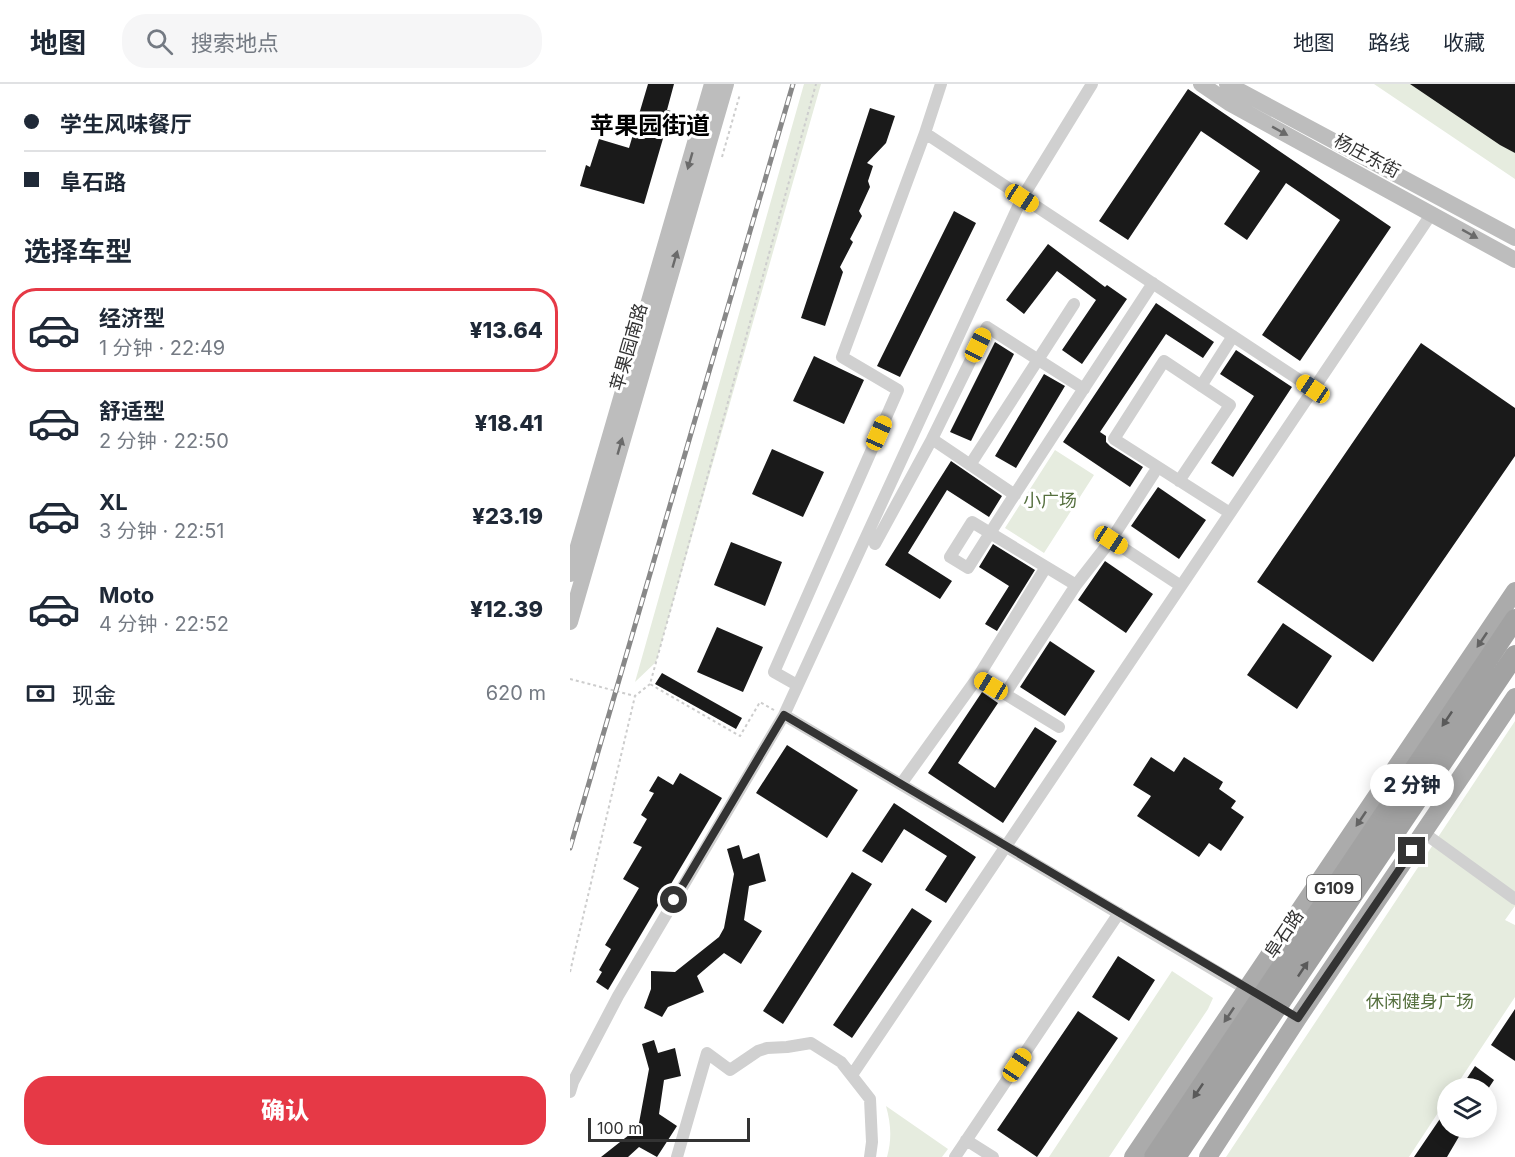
<!DOCTYPE html>
<html lang="zh">
<head>
<meta charset="utf-8">
<style>
	body { margin:0; font-family:Inter,"Noto Sans SC",sans-serif; background:#f6f6f7; color:#1f2937; height:100vh; display:flex; flex-direction:column; font-size:22px; white-space:nowrap }
	* { box-sizing:border-box; margin:0 }
	p { font-size:20px; color:#747a83 }
	.icon { flex:none; width:33px; height:33px; fill:none; stroke:currentColor; stroke-width:2; stroke-linecap:round; stroke-linejoin:round }
	.map { position:relative; flex:1; overflow:hidden }
	.drawer { display:flex; flex-direction:column; background:#fff; width:570px }
	.drawer>* { flex:none }
	.guide { display:grid; align-content:center; height:132px; padding:0 24px; background:#fff }
	.buttons { position:absolute; left:867px; top:994px; display:grid; gap:12px }
	.buttons a { display:grid; place-items:center; width:60px; height:60px; border-radius:50%; background:#fff; box-shadow:0 3px 15px #0003; font-size:30px }
	.scale { position:absolute; left:18px; bottom:15px; width:162px; box-sizing:border-box; padding-left:6px; border:3px solid #333; border-top:0; font-size:16px; line-height:21px; white-space:nowrap; color:#333; -webkit-text-stroke:4px #fff; paint-order:stroke }
	.end { position:absolute; width:27px; height:27px; margin:-14px; border:8px solid #333; background:#fff; box-shadow:0 0 0 3px #fff }
	.from { border-radius:50% }
	.bubble { position:absolute; height:42px; border-radius:21px; background:#fff; box-shadow:0 3px 15px #0003; font-size:20px; font-weight:800; line-height:42px; text-align:center }
	.car { position:absolute; width:18px; height:36px; margin:-18px -9px; border-radius:8px; box-shadow:0 0 4px 2px #0007; background:linear-gradient(#f5c518 24%,#345 0 40%,#f5c518 0 76%,#345 0 86%,#f5c518 0) }
	.guide b { display:flex; align-items:center; gap:21px; height:57px; font-size:22px }
	.guide b+b { border-top:2px solid #e0e1e3 }
	.guide i { width:15px; height:15px; background:#1f2937 }
	ul { padding:0; list-style:none }
	li { display:flex; align-items:center; gap:18px; height:84px; margin:0 12px 9px; padding:0 12px; border:3px solid transparent; border-radius:24px }
	li div { flex:1 }
	li b { display:block; font-size:22px }
	li em { font-style:normal; font-weight:800 }
	li.current { border-color:#e63946 }
	li>.icon { width:54px; height:54px; stroke-width:1.5 }
	h2 { padding:0 24px; font-size:27px; line-height:72px }
	.pay { display:flex; align-items:center; gap:15px; height:66px; padding:0 24px; font-size:22px }
	.pay p { margin-inline-start:auto }
	.button { display:flex; gap:12px; margin-top:auto; padding:12px 24px }
	.button a { flex:1; height:69px; border-radius:24px; background:#e63946; color:#fff; font-size:24px; font-weight:800; line-height:69px; text-align:center }
	header { display:flex; align-items:center; gap:36px; box-sizing:border-box; height:84px; padding:0 30px; background:#fff; border-bottom:2px solid #e0e1e3 }
	header strong { font-size:28px }
	nav { display:flex; gap:33px; margin-inline-start:auto; font-size:21px }
	.search { width:420px; height:54px; background:#f6f6f7; display:flex; align-items:center; gap:15px; box-sizing:border-box; padding:0 21px; border-radius:24px; color:#747a83; font-size:22px }
	main { display:flex; flex:1; min-height:0 }
	.map>svg:first-child { display:block }
	.green { fill:#e6ecdf }
	.building { fill:#1a1a1a }
	.lines { fill:none; stroke-linecap:round; stroke-linejoin:round }
	.path { stroke:#cdcdcd; stroke-width:2; stroke-dasharray:3 3; stroke-linecap:butt }
	.minor { stroke:#d0d0d0; stroke-width:12 }
	.secondary { stroke:#bdbdbd; stroke-width:16 }
	.primary { stroke:#ababab; stroke-width:18 }
	.rail-casing { stroke:#888; stroke-width:5 }
	.rail { stroke:#fff; stroke-width:3; stroke-dasharray:9; stroke-linecap:butt }
	.trunk-bridge { stroke:#a2a2a2; stroke-width:20 }
	.oneway { fill:#6a6a6a }
	.oneway2 { fill:#636363 }
	.oneway3 { fill:#5a5a5a }
	.route { stroke:#333; stroke-width:8 }
	.labels { text-anchor:middle; stroke-width:6; stroke-linejoin:round; paint-order:stroke }
	.shield { fill:#fff; stroke:#707070; stroke-width:1.5 }
	.shield-label { font-size:16px; font-weight:bold; fill:#333 }
	.street-label { font-size:18px; fill:#333; stroke:#fff }
	.park-label { font-size:18px; fill:#56703f; stroke:#fff }
	.district-label { font-size:24px; font-weight:bold; fill:#000; stroke:#fff }
</style>
</head>
<body>
<header>
<strong>地图</strong>
<div class="search"><svg class="icon" aria-label="search" viewBox="0 0 24 24"><circle cx="10" cy="10" r="6"/><path d="M15 15l6 6"/></svg>搜索地点</div>
<nav><a>地图</a><a>路线</a><a>收藏</a></nav>
</header>
<main>
<section class="drawer">
<div class="guide">
<b><i class="from"></i>学生风味餐厅</b>
<b><i></i>阜石路</b>
</div>
<h2>选择车型</h2>
<ul>
<li class="current"><svg class="icon" aria-label="car" viewBox="0 0 24 24"><path d="M5 17H2v-5l4-1 3-4h7l3 4 3 1v5h-3M9 17h6M6 11h13"/><circle cx="7" cy="17" r="2"/><circle cx="17" cy="17" r="2"/></svg><div><b>经济型</b><p>1 分钟 · 22:49</p></div><em>¥13.64</em></li>
<li><svg class="icon" aria-label="car" viewBox="0 0 24 24"><path d="M5 17H2v-5l4-1 3-4h7l3 4 3 1v5h-3M9 17h6M6 11h13"/><circle cx="7" cy="17" r="2"/><circle cx="17" cy="17" r="2"/></svg><div><b>舒适型</b><p>2 分钟 · 22:50</p></div><em>¥18.41</em></li>
<li><svg class="icon" aria-label="car" viewBox="0 0 24 24"><path d="M5 17H2v-5l4-1 3-4h7l3 4 3 1v5h-3M9 17h6M6 11h13"/><circle cx="7" cy="17" r="2"/><circle cx="17" cy="17" r="2"/></svg><div><b>XL</b><p>3 分钟 · 22:51</p></div><em>¥23.19</em></li>
<li><svg class="icon" aria-label="car" viewBox="0 0 24 24"><path d="M5 17H2v-5l4-1 3-4h7l3 4 3 1v5h-3M9 17h6M6 11h13"/><circle cx="7" cy="17" r="2"/><circle cx="17" cy="17" r="2"/></svg><div><b>Moto</b><p>4 分钟 · 22:52</p></div><em>¥12.39</em></li>
</ul>
<div class="pay"><svg class="icon" aria-label="cash" viewBox="0 0 24 24"><path d="M3 7h18v10H3z"/><circle cx="12" cy="12" r="2"/></svg>现金<p>620 m</p></div>
<div class="button"><a>确认</a></div>
</section>
<div class="map">
<svg width="945" height="1073" viewBox="0 0 945 1073">
	<rect width="100%" height="100%" fill="#fff"/>
	<path class="green" d="M 234,0 L 251,0 L 86,578 L 65,598 Z
		M 804,0 L 945,0 L 945,95 Z
		M 485,366 L 524,391 L 474,469 L 435,444 Z
		M 945,637 L 945,822 L 935,836 L 945,841 L 945,913 L 884,1005 L 878,1005 L 877,1015 L 839,1073 L 656,1073 Z
		M 602,887 L 643,914 L 638,925 L 539,1073 L 479,1073 Z
		M 316,1022 L 378,1065 L 372,1073 L 317,1073 C 322,1055 321,1040 316,1022 Z"/>
	<path class="building" d="M 78,0 L 104,0 L 97,26 L 101,27 L 74,120 L 10,102 L 16,81 L 20,83 L 29,55 L 59,64 Z
		M 840,0 L 945,0 L 945,69 L 930,61 Z
		M 618,5 L 821,143 L 730,277 L 692,251 L 770,136 L 716,99 L 677,156 L 654,140 L 690,87 L 631,47 L 558,156 L 529,137 Z
		M 300,24 L 325,32 L 316,59 L 297,79 L 303,82 L 298,97 L 300,103 L 289,127 L 292,132 L 280,155 L 283,158 L 270,183 L 273,188 L 255,242 L 231,234 Z
		M 384,127 L 406,139 L 330,293 L 307,282 Z
		M 478,160 L 535,203 L 537,201 L 557,215 L 512,280 L 492,266 L 526,216 L 487,187 L 454,230 L 436,216 Z
		M 586,219 L 644,258 L 633,274 L 596,250 L 530,348 L 536,352 L 536,358 L 540,362 L 573,383 L 560,403 L 493,358 Z
		M 425,258 L 444,270 L 401,357 L 380,348 Z
		M 851,259 L 945,324 L 945,372 L 803,578 L 687,498 Z
		M 666,266 L 722,303 L 663,393 L 641,379 L 684,312 L 650,290 Z
		M 244,272 L 294,296 L 274,340 L 223,317 Z
		M 474,290 L 495,302 L 446,384 L 425,372 Z
		M 202,365 L 254,388 L 233,433 L 182,410 Z
		M 381,377 L 432,412 L 419,433 L 377,406 L 338,469 L 382,497 L 370,515 L 315,481 Z
		M 588,403 L 636,436 L 609,475 L 561,442 Z
		M 161,458 L 212,478 L 195,522 L 144,501 Z
		M 423,460 L 465,486 L 427,547 L 415,540 L 439,502 L 409,483 Z
		M 535,477 L 583,510 L 556,549 L 508,516 Z
		M 713,539 L 762,572 L 727,625 L 677,591 Z
		M 147,543 L 193,563 L 173,608 L 127,588 Z
		M 480,557 L 525,587 L 495,632 L 450,603 Z
		M 92,589 L 172,634 L 166,645 L 85,600 Z
		M 412,608 L 428,619 L 388,679 L 425,704 L 465,643 L 487,657 L 433,739 L 358,689 Z
		M 217,661 L 288,706 L 257,754 L 186,709 Z
		M 581,673 L 604,688 L 614,673 L 653,698 L 649,705 L 666,717 L 661,724 L 674,733 L 651,767 L 639,759 L 629,773 L 567,732 L 581,712 L 563,701 Z
		M 110,689 L 152,714 L 38,906 L 26,898 L 32,888 L 29,886 L 41,865 L 35,861 L 69,804 L 53,795 L 72,763 L 63,759 L 77,735 L 71,731 L 84,709 L 79,707 L 88,692 L 103,701 Z
		M 324,719 L 406,773 L 376,819 L 355,806 L 377,772 L 334,745 L 312,779 L 292,767 Z
		M 169,761 L 173,775 L 189,769 L 196,797 L 179,802 L 174,836 L 192,847 L 171,880 L 154,869 L 127,892 L 134,908 L 98,923 L 92,933 L 74,924 L 81,905 L 81,887 L 105,888 L 149,853 L 154,844 L 164,790 L 157,765 Z
		M 282,788 L 302,800 L 213,940 L 193,927 Z
		M 342,824 L 362,837 L 282,954 L 263,941 Z
		M 548,872 L 585,896 L 559,937 L 522,913 Z
		M 945,925 L 945,977 L 921,961 Z
		M 508,927 L 548,954 L 467,1073 L 427,1046 Z
		M 84,956 L 88,969 L 105,964 L 111,992 L 94,996 L 89,1030 L 107,1042 L 87,1073 L 69,1063 L 58,1073 L 31,1073 L 64,1047 L 69,1039 L 79,985 L 72,960 Z
		M 905,982 L 924,996 L 918,1005 L 890,1005 Z
		M 878,1023 L 878,1044 L 894,1044 L 877,1073 L 844,1073 Z"/>
	<g class="lines">
		<path class="path" d="M 152,73 L 170,10
			M 0,595 L 65,612
			M 204,626 L 190,618 L 170,652 L 80,600 L 246,0
			M 0,888 L 65,612 L 80,600"/>
		<path class="minor" d="M 371,0 L 355,49 L 743,305
			M 583,199 C 521,294 458,388 398,484 L 380,473 L 402,438 L 506,501 L 541,456 L 611,502
			M 631,302 L 663,252
			M 362,355 L 417,243 L 514,305
			M 400,381 L 504,220
			M 609,397 L 660,321 L 594,277 L 544,355 L 660,429
			M 541,456 L 584,389
			M 305,460 L 362,355 L 445,411
			M 408,593 L 476,483
			M 227,601 L 204,588 L 328,306 L 272,273 L 355,49
			M 214,631 L 683,909
			M 489,643 L 435,610 L 506,501
			M 331,700 L 408,593 L 435,610
			M 854,749 L 945,815
			M 282,991 L 862,129
			M 0,1008 L 3,998 L 48,912 L 214,631 L 452,114 L 522,0
			M 396,1056 L 423,1073
			M 107,1073 L 137,969 L 160,986 L 188,967 L 197,964 L 217,963 L 241,959 L 271,978 L 300,1015 L 302,1058 L 300,1073
			M 385,1073 L 549,829"/>
		<path class="secondary" d="M 631,0 L 659,19 L 945,176
			M 657,0 L 945,154
			M 0,490 L 142,0
			M 0,538 L 156,0"/>
		<path class="primary" d="M 563,1073 L 945,507
			M 638,1073 L 728,934 L 945,613"/>
		<defs>
			<path id="rail" d="M 0,764 L 223,0"/>
		</defs>
		<use href="#rail" class="rail-casing"/>
		<use href="#rail" class="rail"/>
		<path class="trunk-bridge" d="M 584,1073 L 945,535
			M 606,1073 L 945,571"/>
	</g>
	<defs><path id="oneway-solid" d="M-6-.8H1V-3.2L6.5 0L1 3.2V.8H-6Z" transform="scale(1.5)"/></defs>
	<g class="oneway">
		<use href="#oneway-solid" transform="translate(710 47) rotate(29)"/>
		<use href="#oneway-solid" transform="translate(120 77) rotate(106)"/>
		<use href="#oneway-solid" transform="translate(900 150) rotate(29)"/>
		<use href="#oneway-solid" transform="translate(105 175) rotate(-74)"/>
		<use href="#oneway-solid" transform="translate(50 362) rotate(-74)"/>
	</g>
	<g class="oneway2">
		<use href="#oneway-solid" transform="translate(912 556) rotate(124)"/>
		<use href="#oneway-solid" transform="translate(791 735) rotate(124)"/>
		<use href="#oneway-solid" transform="translate(659 931) rotate(124)"/>
	</g>
	<g class="oneway3">
		<use href="#oneway-solid" transform="translate(877 635) rotate(124)"/>
		<use href="#oneway-solid" transform="translate(733 885) rotate(-56)"/>
		<use href="#oneway-solid" transform="translate(628 1007) rotate(124)"/>
	</g>
	<g class="lines">
		<path class="route" d="M 104,816 L 214,631 L 728,934 L 842,767"/>
	</g>
	<g class="labels">
		<rect class="shield" x="737" y="791" width="54" height="26" rx="4.5"/>
		<g class="shield-label">
			<text x="764" y="810">G109</text>
		</g>
		<g class="street-label">
			<text transform="translate(797 72) rotate(28)" y="6">杨庄东街</text>
			<text transform="translate(59 263) rotate(-74)" y="6">苹果园南路</text>
			<text transform="translate(714 850) rotate(-56)" y="6">阜石路</text>
		</g>
		<g class="park-label">
			<text x="480" y="423">小广场</text>
			<text x="850" y="924">休闲健身广场</text>
		</g>
		<g class="district-label">
			<text x="80" y="50">苹果园街道</text>
		</g>
	</g>
</svg>
<div class="buttons">
<a><svg class="icon" aria-label="layers" viewBox="0 0 24 24"><path d="M12 4l9 5-9 5-9-5zM3 14l9 5 9-5"/></svg></a>
</div>
<div class="scale">100 m</div>
<i class="end from" style="left:104px;top:816px"></i>
<i class="end" style="left:842px;top:767px"></i>
<div class="bubble" style="left:800px;top:680px;width:84px">2 分钟</div>
<i class="car" style="left:452px;top:114px;rotate:123deg"></i>
<i class="car" style="left:408px;top:261px;rotate:26deg"></i>
<i class="car" style="left:743px;top:305px;rotate:304deg"></i>
<i class="car" style="left:309px;top:349px;rotate:24deg"></i>
<i class="car" style="left:541px;top:456px;rotate:123deg"></i>
<i class="car" style="left:421px;top:602px;rotate:301deg"></i>
<i class="car" style="left:447px;top:981px;rotate:34deg"></i>
</div>
</main>
</body>
</html>
